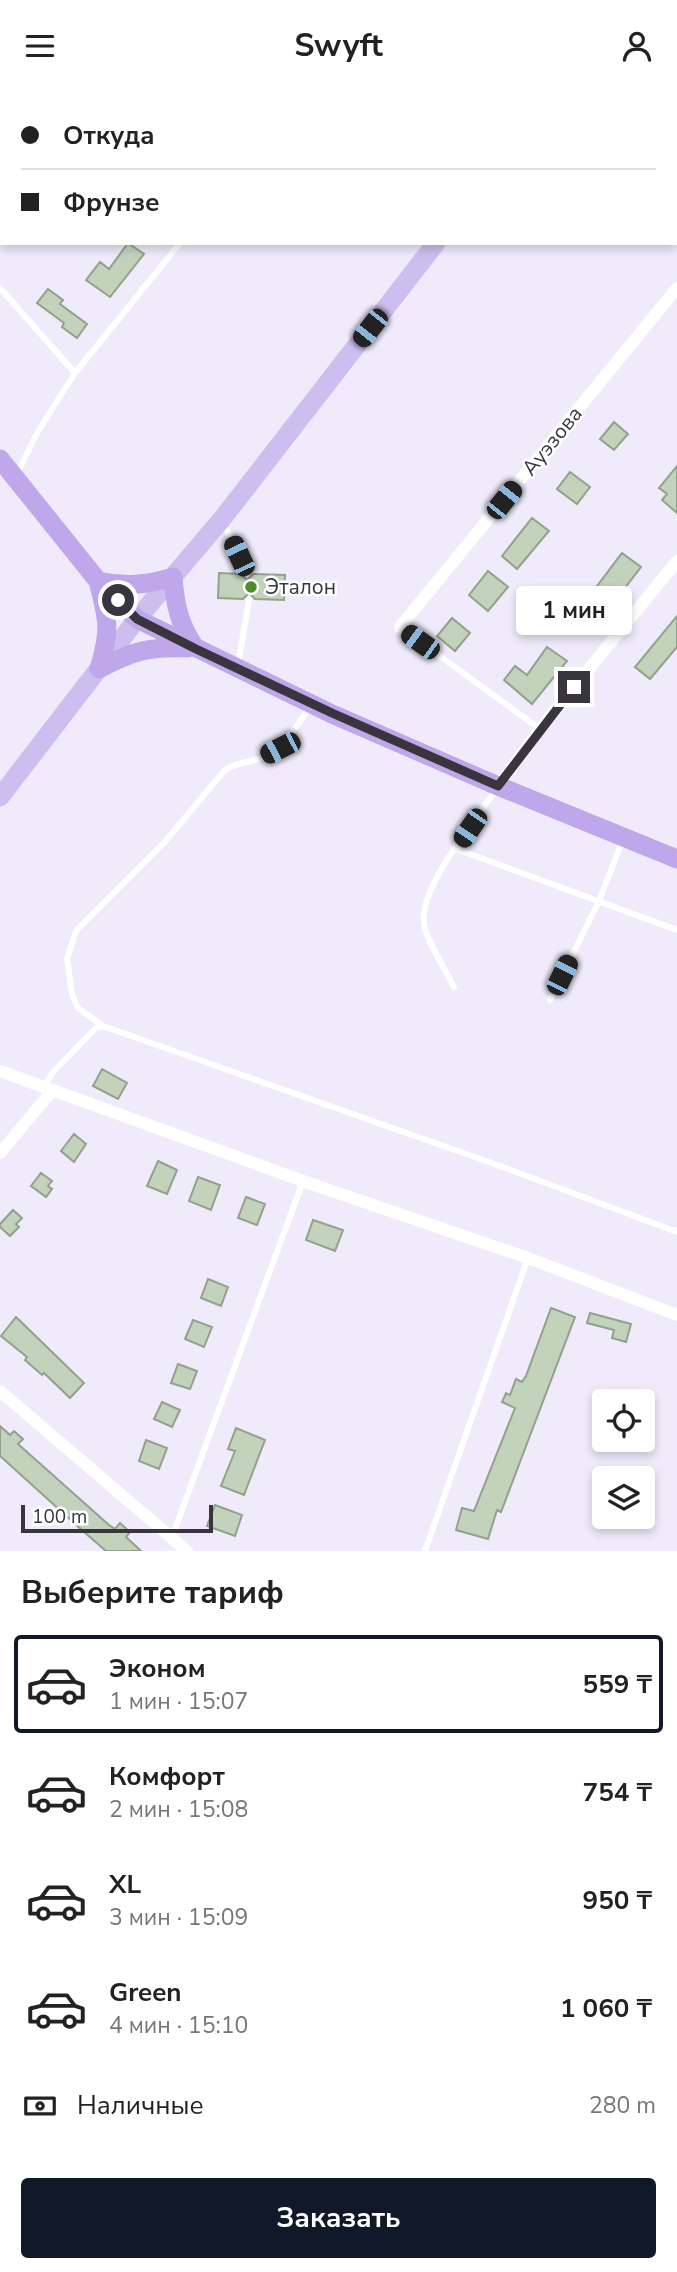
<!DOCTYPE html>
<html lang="ru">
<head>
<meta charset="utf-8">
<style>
	body { margin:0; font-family:"Nunito Sans",sans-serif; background:#f6f6f6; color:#222; height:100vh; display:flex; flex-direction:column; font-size:26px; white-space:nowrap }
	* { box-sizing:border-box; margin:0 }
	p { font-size:23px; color:#767676 }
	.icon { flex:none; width:38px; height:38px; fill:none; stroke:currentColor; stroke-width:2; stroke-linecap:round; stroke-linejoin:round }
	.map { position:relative; height:1460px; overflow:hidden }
	.panel { display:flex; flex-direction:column; background:#fff; flex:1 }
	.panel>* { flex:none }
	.banner { position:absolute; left:0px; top:0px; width:677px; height:154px; box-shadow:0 4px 10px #0003; display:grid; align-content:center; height:154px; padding:0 21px; background:#fff }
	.controls { position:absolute; left:592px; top:1298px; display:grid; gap:14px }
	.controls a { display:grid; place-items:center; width:63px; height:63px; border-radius:7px; background:#fff; box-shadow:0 4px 10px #0003; font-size:35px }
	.scale { position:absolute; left:21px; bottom:18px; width:192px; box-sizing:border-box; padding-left:7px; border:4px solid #38353f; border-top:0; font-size:19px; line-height:24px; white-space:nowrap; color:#38353f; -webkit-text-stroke:5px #fff; paint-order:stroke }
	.end { position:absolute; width:32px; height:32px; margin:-16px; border:9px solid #38353f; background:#fff; box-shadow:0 0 0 4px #fff }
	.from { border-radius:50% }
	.bubble { position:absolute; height:49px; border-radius:7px; background:#fff; box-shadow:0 4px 10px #0003; font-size:23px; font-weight:700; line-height:49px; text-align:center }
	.car { position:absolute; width:21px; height:42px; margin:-21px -10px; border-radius:9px; box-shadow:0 0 5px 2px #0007; background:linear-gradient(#222 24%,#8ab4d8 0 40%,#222 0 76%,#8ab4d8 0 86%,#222 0) }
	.banner b { display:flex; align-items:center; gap:24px; height:66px; font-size:26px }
	.banner b+b { border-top:2px solid #e0e0e0 }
	.banner i { width:18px; height:18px; background:#222 }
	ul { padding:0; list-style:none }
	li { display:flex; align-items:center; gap:21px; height:98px; margin:0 14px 10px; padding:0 7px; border:4px solid transparent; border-radius:7px }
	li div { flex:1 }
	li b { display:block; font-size:26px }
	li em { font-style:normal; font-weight:700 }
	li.on { border-color:#111827 }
	li>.icon { width:63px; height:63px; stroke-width:1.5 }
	h2 { padding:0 21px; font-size:32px; line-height:84px }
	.pay { display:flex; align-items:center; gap:18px; height:77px; padding:0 21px; font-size:26px }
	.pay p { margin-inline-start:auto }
	.primary-button { display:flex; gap:14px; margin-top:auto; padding:14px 21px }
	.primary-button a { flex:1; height:80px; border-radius:7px; background:#111827; color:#fff; font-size:28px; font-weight:700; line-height:80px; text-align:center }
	header { display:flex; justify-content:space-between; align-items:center; height:91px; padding:0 21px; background:#fff; font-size:32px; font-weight:700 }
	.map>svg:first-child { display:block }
	.building { fill:#c2d2bb; stroke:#92a18b; stroke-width:2 }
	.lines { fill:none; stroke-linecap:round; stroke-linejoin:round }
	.service { stroke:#fff; stroke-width:6 }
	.minor { stroke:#fff; stroke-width:12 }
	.primary { stroke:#cebdef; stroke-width:19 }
	.trunk { stroke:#bea7ea; stroke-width:19 }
	.route { stroke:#38353f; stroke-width:9 }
	.poi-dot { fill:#508c2b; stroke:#fff; stroke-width:2.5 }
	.labels { text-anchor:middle; stroke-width:5; stroke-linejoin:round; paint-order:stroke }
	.street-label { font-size:21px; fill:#38353f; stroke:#fff }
	.poi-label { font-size:21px; fill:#38353f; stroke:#fff; text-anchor:start }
</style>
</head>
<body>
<header><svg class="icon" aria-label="menu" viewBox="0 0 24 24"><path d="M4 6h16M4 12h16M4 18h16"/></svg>Swyft<svg class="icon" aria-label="person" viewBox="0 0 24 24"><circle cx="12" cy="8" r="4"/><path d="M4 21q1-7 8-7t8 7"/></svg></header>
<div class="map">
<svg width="677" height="1460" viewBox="0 0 677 1460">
	<rect width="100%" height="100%" fill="#f0ebfb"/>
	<path class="building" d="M 128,152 L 144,163 L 110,206 L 86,189 L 100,171 L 109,178 Z
		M 48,198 L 63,209 L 60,213 L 87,233 L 77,247 L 62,236 L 64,232 L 37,212 Z
		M 614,331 L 628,343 L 614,359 L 600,348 Z
		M 677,375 L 677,422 L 662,409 L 667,403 L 659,397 Z
		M 570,381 L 590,396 L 577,413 L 557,398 Z
		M 532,427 L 549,440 L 517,478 L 502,465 Z
		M 622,462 L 641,476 L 598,532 L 578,516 L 592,497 L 594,499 Z
		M 488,480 L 508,496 L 488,520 L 469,504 Z
		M 219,482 L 241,483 L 247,489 L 253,483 L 285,484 L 284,509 L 255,508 L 249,502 L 243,508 L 218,507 Z
		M 677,525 L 677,556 L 650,588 L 635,576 Z
		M 452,527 L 470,542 L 455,560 L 437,545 Z
		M 547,556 L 567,570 L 532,613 L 504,589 L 515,575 L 527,584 Z
		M 102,978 L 127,992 L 118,1008 L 93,995 Z
		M 74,1043 L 86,1053 L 74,1071 L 61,1060 Z
		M 158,1070 L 177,1079 L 167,1103 L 147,1095 Z
		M 41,1082 L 52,1090 L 48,1095 L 52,1098 L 46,1106 L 31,1095 Z
		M 198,1086 L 220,1094 L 211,1119 L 189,1110 Z
		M 246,1106 L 265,1113 L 257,1134 L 238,1127 Z
		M 13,1119 L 22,1127 L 16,1133 L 19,1136 L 10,1145 L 0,1136 L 0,1133 Z
		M 313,1129 L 343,1139 L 335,1160 L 306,1149 Z
		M 208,1188 L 228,1196 L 221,1215 L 201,1207 Z
		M 551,1217 L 575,1226 L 501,1421 L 497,1419 L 488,1448 L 456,1439 L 462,1417 L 474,1420 L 515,1317 L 502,1311 L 506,1302 L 510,1304 L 516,1288 L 522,1291 L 526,1285 Z
		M 590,1222 L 631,1233 L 626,1251 L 612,1247 L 614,1239 L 587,1232 Z
		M 16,1226 L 84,1292 L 70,1307 L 44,1282 L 42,1284 L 25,1269 L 27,1266 L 1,1245 Z
		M 193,1229 L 212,1236 L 204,1256 L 185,1248 Z
		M 178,1273 L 197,1280 L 190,1298 L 171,1292 Z
		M 162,1311 L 180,1319 L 172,1336 L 154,1328 Z
		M 0,1335 L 10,1344 L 14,1340 L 23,1348 L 18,1353 L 109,1434 L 115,1438 L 120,1432 L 130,1441 L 126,1446 L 141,1460 L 106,1460 L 84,1441 L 0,1365 Z
		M 236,1337 L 265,1349 L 244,1404 L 221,1395 L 235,1360 L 228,1358 Z
		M 146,1349 L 167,1357 L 159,1378 L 139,1370 Z
		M 215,1414 L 242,1424 L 235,1445 L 207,1435 Z"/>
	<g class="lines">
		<path class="service" d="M 184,0 L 186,2
			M 499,0 L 502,2
			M 302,2 L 303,0
			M 0,197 L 75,282
			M 16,385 L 37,342 L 75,282 L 180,152
			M 223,431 L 247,483
			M 400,536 L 540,638
			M 238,575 L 249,508
			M 456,758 L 677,839
			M 454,896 C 446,879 427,851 424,833 C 418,797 477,727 497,697
			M 550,909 L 599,810 L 623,748
			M 103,935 L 78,917 L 72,903 L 67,868 L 76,840 L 164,752 L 224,680 C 236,671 247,672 261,667 C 285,657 296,635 311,615
			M 44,996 L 53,981 L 96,937 L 103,935 L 503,1076 L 677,1141
			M 172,1446 L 303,1090
			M 425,1460 L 528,1167"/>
		<path class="minor" d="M 400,536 L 677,197
			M 498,695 L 540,638 L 677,470
			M 0,980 L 303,1090 L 528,1167 L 677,1224
			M 0,1062 L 52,1000
			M 0,1300 L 187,1460"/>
		<path class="primary" d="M 554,2 L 555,0
			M 0,706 L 137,528 L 222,428 L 436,152"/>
		<path class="trunk" d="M 0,368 L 98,490 L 137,528 L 332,623 L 498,695 L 677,768
			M 99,578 C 111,538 108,529 98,490 C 125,496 147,494 173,486 C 175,513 179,533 194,555
			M 99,578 C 132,560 151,555 188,557"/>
	</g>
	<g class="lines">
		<path class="route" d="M 118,509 L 137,528 L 196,558 L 332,622 L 498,695 L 574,596"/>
	</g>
	<circle class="poi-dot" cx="251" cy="496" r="7"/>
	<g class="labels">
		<g class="street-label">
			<text transform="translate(552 350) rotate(-51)" y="7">Ауэзова</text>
		</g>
		<g class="poi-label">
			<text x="265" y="503">Эталон</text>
		</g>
	</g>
</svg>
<div class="controls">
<a><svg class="icon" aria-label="locate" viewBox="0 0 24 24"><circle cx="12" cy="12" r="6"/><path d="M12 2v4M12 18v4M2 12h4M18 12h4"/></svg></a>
<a><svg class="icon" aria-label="layers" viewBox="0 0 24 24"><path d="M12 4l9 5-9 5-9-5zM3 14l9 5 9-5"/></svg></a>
</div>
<div class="scale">100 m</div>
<i class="end from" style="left:118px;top:509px"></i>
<i class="end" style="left:574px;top:596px"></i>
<div class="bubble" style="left:516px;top:495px;width:116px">1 мин</div>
<i class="car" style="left:370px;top:237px;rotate:218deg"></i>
<i class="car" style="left:504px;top:409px;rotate:39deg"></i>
<i class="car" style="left:239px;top:465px;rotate:335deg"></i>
<i class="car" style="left:420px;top:551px;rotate:306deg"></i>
<i class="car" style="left:280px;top:657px;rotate:243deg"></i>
<i class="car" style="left:470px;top:737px;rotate:214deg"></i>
<i class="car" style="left:562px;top:884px;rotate:26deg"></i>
<div class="banner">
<b><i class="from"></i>Откуда</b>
<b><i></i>Фрунзе</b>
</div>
</div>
<section class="panel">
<h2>Выберите тариф</h2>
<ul>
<li class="on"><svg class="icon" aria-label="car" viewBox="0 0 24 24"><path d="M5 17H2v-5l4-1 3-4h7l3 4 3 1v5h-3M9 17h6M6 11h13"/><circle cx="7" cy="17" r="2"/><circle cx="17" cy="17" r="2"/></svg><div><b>Эконом</b><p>1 мин · 15:07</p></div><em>559 ₸</em></li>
<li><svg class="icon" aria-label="car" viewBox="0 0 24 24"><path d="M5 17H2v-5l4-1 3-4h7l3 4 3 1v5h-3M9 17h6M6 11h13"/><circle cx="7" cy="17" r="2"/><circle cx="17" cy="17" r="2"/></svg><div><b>Комфорт</b><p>2 мин · 15:08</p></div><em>754 ₸</em></li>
<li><svg class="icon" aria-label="car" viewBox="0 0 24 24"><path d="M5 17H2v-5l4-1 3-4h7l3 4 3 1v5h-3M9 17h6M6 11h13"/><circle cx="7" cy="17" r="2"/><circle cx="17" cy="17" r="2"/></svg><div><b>XL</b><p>3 мин · 15:09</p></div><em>950 ₸</em></li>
<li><svg class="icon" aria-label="car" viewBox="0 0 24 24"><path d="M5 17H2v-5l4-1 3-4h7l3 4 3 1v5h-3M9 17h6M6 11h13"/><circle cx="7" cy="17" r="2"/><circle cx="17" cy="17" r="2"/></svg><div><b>Green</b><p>4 мин · 15:10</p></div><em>1 060 ₸</em></li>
</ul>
<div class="pay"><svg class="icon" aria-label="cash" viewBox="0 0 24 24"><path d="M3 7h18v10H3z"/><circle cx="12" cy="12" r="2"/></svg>Наличные<p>280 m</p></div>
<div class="primary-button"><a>Заказать</a></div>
</section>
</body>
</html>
